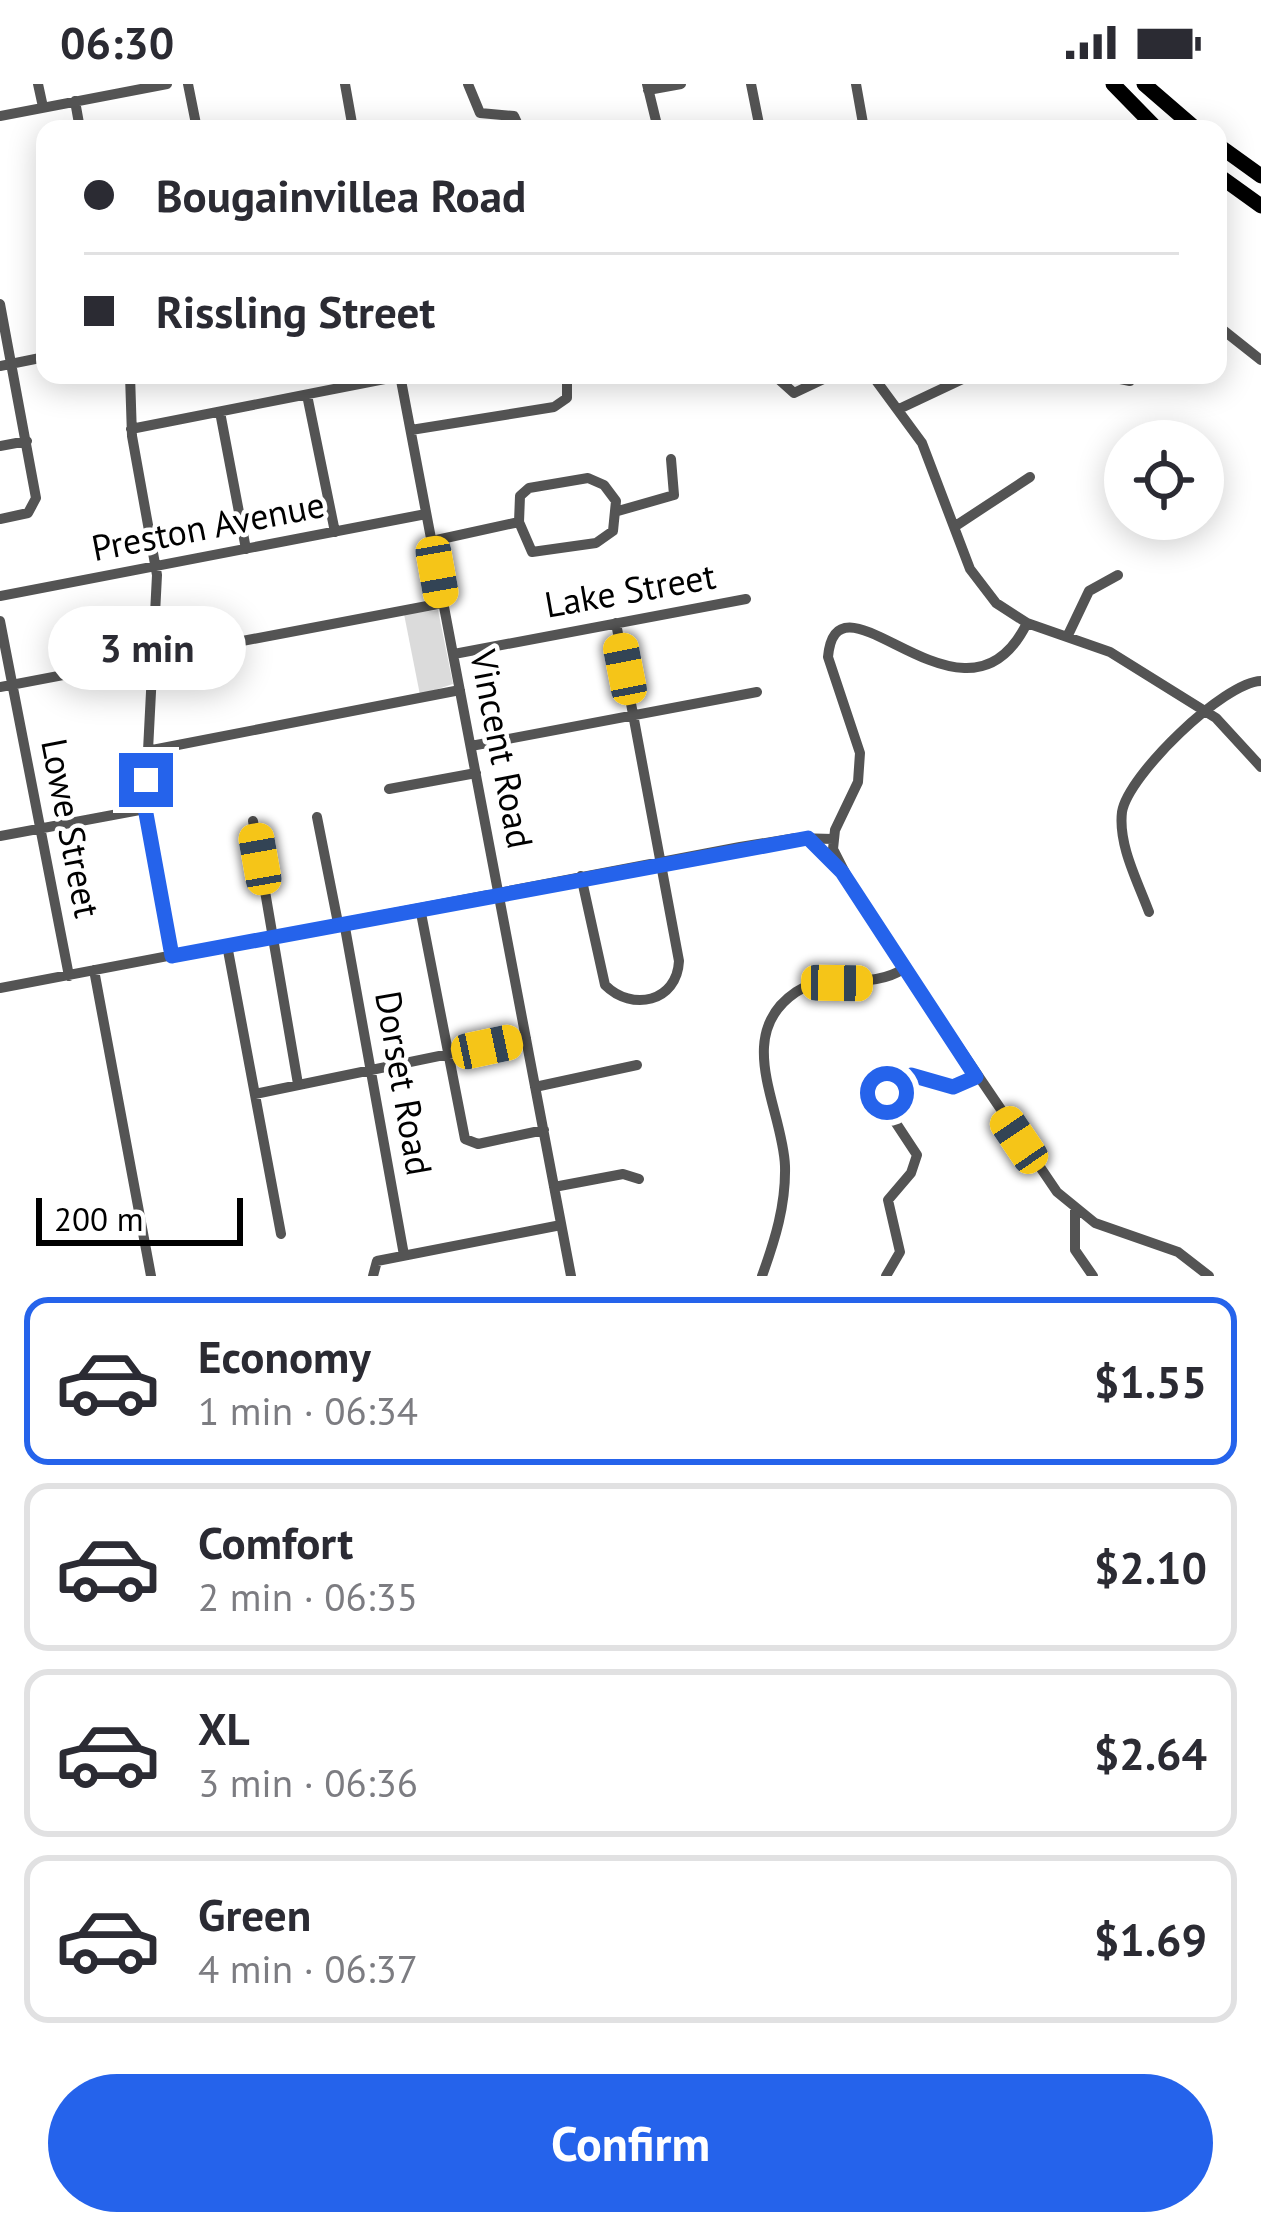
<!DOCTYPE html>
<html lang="en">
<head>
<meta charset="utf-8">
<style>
	body { margin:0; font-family:"PT Sans",sans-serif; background:#f2f2f3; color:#2b2b33; height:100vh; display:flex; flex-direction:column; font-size:45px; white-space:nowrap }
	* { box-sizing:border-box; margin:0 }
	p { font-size:39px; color:#7c7c81 }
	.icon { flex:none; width:66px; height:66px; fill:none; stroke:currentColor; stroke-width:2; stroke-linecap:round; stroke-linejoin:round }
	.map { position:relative; height:1192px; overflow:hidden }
	.drawer { display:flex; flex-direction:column; background:#fff; flex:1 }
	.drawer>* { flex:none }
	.guide { position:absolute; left:36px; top:36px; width:1191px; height:264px; border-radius:24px; box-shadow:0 6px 30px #0003; display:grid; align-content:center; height:264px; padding:0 48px; background:#fff }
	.controls { position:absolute; left:1104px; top:336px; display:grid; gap:24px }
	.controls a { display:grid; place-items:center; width:120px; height:120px; border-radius:50%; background:#fff; box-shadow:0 6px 30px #0003; font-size:60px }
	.scale { position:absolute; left:36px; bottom:30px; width:207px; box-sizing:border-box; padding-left:12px; border:6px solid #000; border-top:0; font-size:33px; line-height:42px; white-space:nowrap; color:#000; -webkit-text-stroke:9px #fff; paint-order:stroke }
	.end { position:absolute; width:54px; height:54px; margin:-27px; border:15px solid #2563eb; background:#fff; box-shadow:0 0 0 6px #fff }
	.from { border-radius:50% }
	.bubble { position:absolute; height:84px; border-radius:42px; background:#fff; box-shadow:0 6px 30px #0003; font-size:39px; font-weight:600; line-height:84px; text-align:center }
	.car { position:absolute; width:36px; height:72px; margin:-36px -18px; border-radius:15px; box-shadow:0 0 9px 3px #0007; background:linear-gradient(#f5c518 24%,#345 0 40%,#f5c518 0 76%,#345 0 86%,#f5c518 0) }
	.guide b { display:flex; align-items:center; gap:42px; height:114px; font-size:45px }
	.guide b+b { border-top:3px solid #e1e1e2 }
	.guide i { width:30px; height:30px; background:#2b2b33 }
	ul { padding:21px 0 0; list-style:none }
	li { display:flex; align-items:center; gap:36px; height:168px; margin:0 24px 18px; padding:0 24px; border:6px solid #e1e1e2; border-radius:24px }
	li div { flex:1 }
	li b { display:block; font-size:45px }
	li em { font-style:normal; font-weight:600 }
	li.on { border-color:#2563eb }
	li>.icon { width:108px; height:108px; stroke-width:1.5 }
	.button { display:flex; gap:24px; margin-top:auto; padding:24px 48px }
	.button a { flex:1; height:138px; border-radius:72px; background:#2563eb; color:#fff; font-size:48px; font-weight:600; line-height:138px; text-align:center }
	.status { display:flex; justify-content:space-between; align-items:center; height:84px; padding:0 60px; background:#fff; direction:ltr }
	.status svg { height:33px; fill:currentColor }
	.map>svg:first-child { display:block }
	.green { fill:#dbdbdb }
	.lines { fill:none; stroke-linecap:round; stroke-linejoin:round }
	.minor { stroke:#545454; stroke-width:10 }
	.highway { stroke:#000; stroke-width:15 }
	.route { stroke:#2563eb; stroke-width:15 }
	.labels { text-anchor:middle; stroke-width:9; stroke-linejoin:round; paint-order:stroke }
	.street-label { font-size:36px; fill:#000; stroke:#fff }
</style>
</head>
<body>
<div class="status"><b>06:30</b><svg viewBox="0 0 49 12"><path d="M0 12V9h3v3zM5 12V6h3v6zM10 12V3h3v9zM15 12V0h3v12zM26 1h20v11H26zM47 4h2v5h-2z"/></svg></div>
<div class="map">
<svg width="1261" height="1192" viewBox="0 0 1261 1192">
	<rect width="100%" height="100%" fill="#fff"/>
	<path class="green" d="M 438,526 L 453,600 L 420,611 L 404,530 Z"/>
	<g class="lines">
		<path class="minor" d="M 38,0 L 43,23
			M 188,0 L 197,45
			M 345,0 L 353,45
			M 468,0 L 480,29 L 514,32 L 520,45
			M 647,0 L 658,45
			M 751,0 L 760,45
			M 856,0 L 864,45
			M 648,6 L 681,0
			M 75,17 L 80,45
			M 0,32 L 167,0
			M 0,220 L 36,414 L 28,429 L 0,435
			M 1218,242 L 1261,276
			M 0,282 L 45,273
			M 130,291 L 132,352 L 157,491 L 145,725 L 172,872
			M 400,291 L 571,1192
			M 774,291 L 794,309 L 832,291
			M 872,291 L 922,359 L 970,485 L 996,519 L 1027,539 L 1110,568 L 1216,634 L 1261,683
			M 1101,291 L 1130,297
			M 307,311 L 335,448
			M 899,325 L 969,292
			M 220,328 L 246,465
			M 131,345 L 400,292
			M 411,346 L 554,323 L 567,314 L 567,291
			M 0,362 L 27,357
			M 588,394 L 604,401 L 616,417 L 613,447 L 596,459 L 532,468 L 519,438 L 520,412 L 529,404 Z
			M 618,427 L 674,411 L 671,375
			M 954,443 L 1030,393
			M 432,457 L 519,438
			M 0,512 L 426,430
			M 0,537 L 69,892
			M 1027,539 C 965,666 837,474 828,573 L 860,669 L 858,698 L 835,746 L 833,765 L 859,816 L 1057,1108 L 1095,1139 L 1178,1168 L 1209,1192
			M 1068,551 L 1089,507 L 1118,491
			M 454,570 L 746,515
			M 0,603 L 443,519
			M 471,662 L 757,608
			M 147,667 L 460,606
			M 389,705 L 476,689
			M 317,733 L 338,839
			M 253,737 L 298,1000
			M 0,752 L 145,725
			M 808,754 L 835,781
			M 581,792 L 605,901 C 632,928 677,918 679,877 L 616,539
			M 420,824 L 465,1055 L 478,1060 L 544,1046
			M 1149,828 C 1138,798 1118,761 1122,728 C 1128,691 1224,598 1261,597
			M 344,838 L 404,1171
			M 227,861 L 281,1150
			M 94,886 L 151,1192
			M 0,904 L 740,763 L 796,754 L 833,755
			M 535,1003 L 637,981
			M 255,1010 L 526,954
			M 554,1103 L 623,1090 L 639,1095
			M 1075,1126 L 1075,1166 L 1093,1192
			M 373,1192 L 377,1177 L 561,1141
			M 762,1192 C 775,1156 786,1121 785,1082 C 783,1025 732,951 796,908 C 827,887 870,907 903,885
			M 886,1192 L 900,1168 L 888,1116 L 911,1089 L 917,1071 L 890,1030 L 887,1009 L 911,991 L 953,1003 L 976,993"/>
		<path class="highway" d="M 1113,0 L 1157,45
			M 1144,0 L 1196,45
			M 1218,61 L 1261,92
			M 1218,91 L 1261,122"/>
	</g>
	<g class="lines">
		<path class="route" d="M 146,696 L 145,724 L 172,872 L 808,754 L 842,788 L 976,993 L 953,1003 L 911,991 L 887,1009"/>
	</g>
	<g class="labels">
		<g class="street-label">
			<text transform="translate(208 442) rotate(-11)" y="13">Preston Avenue</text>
			<text transform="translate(630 506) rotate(-10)" y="13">Lake Street</text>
			<text transform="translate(502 665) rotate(79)" y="13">Vincent Road</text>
			<text transform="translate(71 744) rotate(79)" y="13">Lowe Street</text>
			<text transform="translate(404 999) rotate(80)" y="13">Dorset Road</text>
		</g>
	</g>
</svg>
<div class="controls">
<a><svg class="icon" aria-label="locate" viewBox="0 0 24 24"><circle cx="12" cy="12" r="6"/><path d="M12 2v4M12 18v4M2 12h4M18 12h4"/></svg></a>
</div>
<div class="scale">200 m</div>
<i class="end from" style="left:887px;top:1009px"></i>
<i class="end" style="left:146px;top:696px"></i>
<div class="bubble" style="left:48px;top:522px;width:198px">3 min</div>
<i class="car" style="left:437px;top:488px;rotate:170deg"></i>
<i class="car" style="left:625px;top:585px;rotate:349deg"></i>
<i class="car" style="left:260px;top:775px;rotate:350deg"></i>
<i class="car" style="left:837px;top:899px;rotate:91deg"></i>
<i class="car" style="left:487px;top:963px;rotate:78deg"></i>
<i class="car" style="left:1019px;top:1056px;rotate:326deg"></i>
<div class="guide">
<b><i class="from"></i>Bougainvillea Road</b>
<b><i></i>Rissling Street</b>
</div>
</div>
<section class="drawer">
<ul>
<li class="on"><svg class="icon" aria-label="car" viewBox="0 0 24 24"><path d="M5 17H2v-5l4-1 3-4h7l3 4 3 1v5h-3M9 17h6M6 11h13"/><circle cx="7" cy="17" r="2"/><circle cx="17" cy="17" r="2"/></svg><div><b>Economy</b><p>1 min · 06:34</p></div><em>$1.55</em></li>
<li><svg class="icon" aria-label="car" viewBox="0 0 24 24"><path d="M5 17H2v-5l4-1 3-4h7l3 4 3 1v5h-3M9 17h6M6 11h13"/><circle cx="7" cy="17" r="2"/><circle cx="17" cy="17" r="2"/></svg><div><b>Comfort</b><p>2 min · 06:35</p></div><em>$2.10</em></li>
<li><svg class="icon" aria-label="car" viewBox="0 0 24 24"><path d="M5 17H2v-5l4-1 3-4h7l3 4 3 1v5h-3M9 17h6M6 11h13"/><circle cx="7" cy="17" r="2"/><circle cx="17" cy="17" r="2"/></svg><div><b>XL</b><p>3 min · 06:36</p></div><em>$2.64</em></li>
<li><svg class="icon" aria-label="car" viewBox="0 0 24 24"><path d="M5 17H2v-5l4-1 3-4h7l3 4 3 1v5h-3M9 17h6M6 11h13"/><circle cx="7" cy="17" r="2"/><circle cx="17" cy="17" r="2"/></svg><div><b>Green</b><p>4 min · 06:37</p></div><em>$1.69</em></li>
</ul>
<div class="button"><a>Confirm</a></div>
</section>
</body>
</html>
